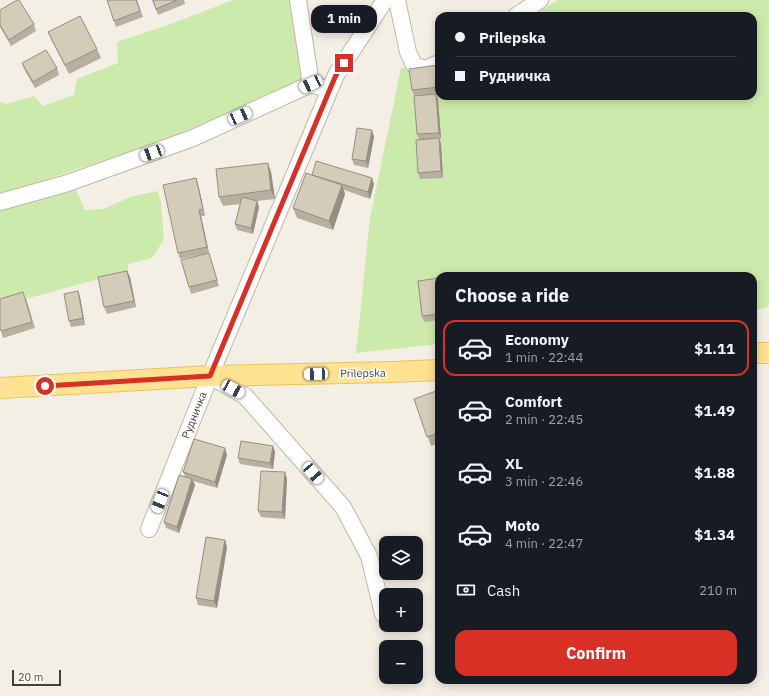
<!DOCTYPE html>
<html lang="en">
<head>
<meta charset="utf-8">
<style>
	body { margin:0; font-family:"IBM Plex Sans",sans-serif; background:#242831; color:#f1f3f6; height:100vh; display:flex; flex-direction:column; font-size:15px; white-space:nowrap }
	* { box-sizing:border-box; margin:0 }
	p { font-size:13px; color:#9ea1a6 }
	.icon { flex:none; width:22px; height:22px; fill:none; stroke:currentColor; stroke-width:2; stroke-linecap:round; stroke-linejoin:round }
	.map { position:relative; flex:1; overflow:hidden }
	.details { position:absolute; left:435px; top:272px; width:322px; height:412px; display:flex; flex-direction:column; background:#171b24; border-radius:12px; box-shadow:0 2px 10px #0003 }
	.details>* { flex:none }
	.guide { position:absolute; left:435px; top:12px; width:322px; height:88px; border-radius:12px; box-shadow:0 2px 10px #0003; display:grid; align-content:center; height:88px; padding:0 20px; background:#171b24 }
	.fabs { position:absolute; left:379px; top:536px; display:grid; gap:8px }
	.fabs a { display:grid; place-items:center; width:44px; height:44px; border-radius:8px; background:#171b24; box-shadow:0 2px 10px #0003; font-size:20px }
	.scale { position:absolute; left:12px; bottom:10px; width:49px; box-sizing:border-box; padding-left:4px; border:2px solid #463f34; border-top:0; font-size:11px; line-height:14px; white-space:nowrap; color:#463f34; -webkit-text-stroke:3px #fff; paint-order:stroke }
	.end { position:absolute; width:18px; height:18px; margin:-9px; border:5px solid #d93025; background:#fff; box-shadow:0 0 0 2px #fff }
	.from { border-radius:50% }
	.bubble { position:absolute; height:28px; border-radius:12px; background:#171b24; box-shadow:0 2px 10px #0003; font-size:13px; font-weight:800; line-height:28px; text-align:center }
	.car { position:absolute; width:12px; height:24px; margin:-12px -6px; border-radius:5px; box-shadow:0 0 3px 1px #0007; background:linear-gradient(#fff 24%,#345 0 40%,#fff 0 76%,#345 0 86%,#fff 0) }
	.guide b { display:flex; align-items:center; gap:14px; height:38px; font-size:15px }
	.guide b+b { border-top:1px solid #363941 }
	.guide i { width:10px; height:10px; background:#f1f3f6 }
	ul { padding:0; list-style:none }
	li { display:flex; align-items:center; gap:12px; height:56px; margin:0 8px 6px; padding:0 12px; border:2px solid transparent; border-radius:12px }
	li div { flex:1 }
	li b { display:block; font-size:15px }
	li em { font-style:normal; font-weight:800 }
	li.active { border-color:#d93025 }
	li>.icon { width:36px; height:36px; stroke-width:1.5 }
	h2 { padding:0 20px; font-size:18px; line-height:48px }
	.pay { display:flex; align-items:center; gap:10px; height:44px; padding:0 20px; font-size:15px }
	.pay p { margin-inline-start:auto }
	.button { display:flex; gap:8px; margin-top:auto; padding:8px 20px }
	.button a { flex:1; height:46px; border-radius:12px; background:#d93025; color:#fff; font-size:16px; font-weight:800; line-height:46px; text-align:center }
	.map>svg:first-child { display:block }
	.green { fill:#cceaab }
	.lines { fill:none; stroke-linecap:round; stroke-linejoin:round }
	.minor-casing { stroke:#bfb7a7; stroke-width:18 }
	.major-casing { stroke:#e9c35d; stroke-width:22 }
	.minor { stroke:#fff; stroke-width:16 }
	.major { stroke:#ffe392; stroke-width:20 }
	.wall { fill:#b7af9f }
	.shaded-wall { fill:#958e82 }
	.building { fill:#d5cbb9; stroke:#958e82 }
	.route { stroke:#d93025; stroke-width:5 }
	.labels { text-anchor:middle; stroke-width:3; stroke-linejoin:round; paint-order:stroke }
	.street-label { font-size:11px; fill:#463f34; stroke:#fff }
</style>
</head>
<body>
<div class="map">
<svg width="769" height="696" viewBox="0 0 769 696">
	<rect width="100%" height="100%" fill="#f3efe5"/>
	<path class="green" d="M 233,0 L 294,0 L 305,81 L 159,142 L 0,195 L 0,102 L 7,104 L 34,96 L 43,106 L 74,95 L 77,79 L 118,63 L 117,42 L 171,24 Z
		M 558,0 L 769,0 L 769,305 L 767,307 L 753,311 L 753,276 L 439,276 L 439,344 L 356,353 L 370,218 L 401,68 L 439,66 L 439,96 L 753,96 L 753,16 L 533,16 Z
		M 75,188 L 85,210 L 103,209 L 133,196 L 158,191 L 161,203 L 164,239 L 152,258 L 128,264 L 128,273 L 91,281 L 0,306 L 0,210 Z"/>
	<g class="lines">
		<defs>
			<path id="minor" d="M 298,0 L 311,84 L 320,87
				M 397,0 L 408,52 L 414,65 L 425,69 L 439,63
				M 516,16 L 540,0
				M 0,202 L 68,183 L 193,138 L 311,84
				M 210,376 L 245,396 L 343,507 L 369,556 L 383,614
				M 149,529 L 210,376 L 336,75 L 385,0"/>
			<path id="major" d="M 753,353 L 769,353
				M 0,388 L 210,376 L 392,372 L 439,370"/>
		</defs>
		<use href="#minor" class="minor-casing"/>
		<use href="#major" class="major-casing"/>
		<use href="#minor" class="minor"/>
		<use href="#major" class="major"/>
	</g>
	<path class="wall" d="M 107,0 L 137,0 L 143,17 L 116,27 Z
		M 152,0 L 184,0 L 185,4 L 158,15 Z
		M 0,10 L 34,24 L 36,31 L 11,46 L 0,27 Z
		M 48,32 L 97,49 L 101,58 L 69,74 L 52,41 Z
		M 22,63 L 57,68 L 59,75 L 35,88 L 24,69 Z
		M 438,65 L 439,69 L 439,93 L 427,95 L 436,94 L 438,100 L 441,139 L 439,139 L 441,144 L 443,178 L 420,179 L 418,173 L 419,140 L 417,134 L 414,96 L 412,90 Z
		M 374,137 L 368,168 L 354,165 L 352,159 Z
		M 268,163 L 271,172 L 275,199 L 257,201 L 259,207 L 253,234 L 237,230 L 235,224 L 240,204 L 223,206 L 219,197 Z
		M 312,175 L 374,184 L 370,199 L 344,190 L 345,194 L 333,230 L 297,218 L 293,208 Z
		M 196,178 L 198,184 L 205,216 L 201,216 L 209,253 L 180,259 L 178,253 Z
		M 211,259 L 219,286 L 191,294 L 189,287 Z
		M 127,271 L 130,277 L 136,307 L 107,314 L 104,307 Z
		M 439,278 L 439,320 L 424,322 L 422,316 Z
		M 78,291 L 80,297 L 85,325 L 71,327 L 69,321 Z
		M 26,298 L 35,328 L 3,338 L 0,328 Z
		M 439,390 L 439,443 L 431,446 L 414,399 Z
		M 273,446 L 275,452 L 273,469 L 240,464 L 238,458 Z
		M 227,455 L 217,488 L 193,481 L 195,485 L 179,533 L 166,528 L 164,522 L 185,476 L 183,472 Z
		M 285,472 L 287,479 L 285,519 L 261,517 L 258,511 Z
		M 225,540 L 227,547 L 217,608 L 198,605 L 196,598 Z"/>
	<path class="shaded-wall" d="M 436,94 L 438,100 L 441,139 L 439,133 Z
		M 372,130 L 374,137 L 368,168 L 366,161 Z
		M 439,138 L 441,144 L 443,178 L 441,171 Z
		M 268,163 L 271,172 L 275,199 L 271,190 Z
		M 196,178 L 198,184 L 205,216 L 203,209 Z
		M 372,178 L 374,184 L 370,199 L 368,192 Z
		M 342,185 L 345,194 L 333,230 L 329,221 Z
		M 257,201 L 259,207 L 253,234 L 251,228 Z
		M 199,210 L 201,216 L 209,253 L 207,247 Z
		M 127,271 L 130,277 L 136,307 L 134,301 Z
		M 78,291 L 80,297 L 85,325 L 83,318 Z
		M 273,446 L 275,452 L 273,469 L 270,463 Z
		M 225,448 L 227,455 L 217,488 L 215,482 Z
		M 285,472 L 287,479 L 285,519 L 282,512 Z
		M 192,479 L 195,485 L 179,533 L 177,527 Z
		M 225,540 L 227,547 L 217,608 L 214,601 Z"/>
	<path class="building" d="M 17,0 L 19,0 L 34,24 L 9,40 L 0,25 L 0,10 Z
		M 107,0 L 136,0 L 140,11 L 114,21 Z
		M 153,0 L 177,0 L 156,9 Z
		M 80,16 L 97,49 L 65,65 L 48,32 Z
		M 46,50 L 57,68 L 33,82 L 22,63 Z
		M 438,65 L 439,76 L 439,87 L 412,90 L 409,69 Z
		M 436,94 L 439,133 L 417,134 L 414,96 Z
		M 357,128 L 372,130 L 366,161 L 352,159 Z
		M 439,138 L 441,171 L 418,173 L 416,140 Z
		M 316,161 L 372,178 L 368,192 L 312,175 Z
		M 268,163 L 271,190 L 219,197 L 216,169 Z
		M 306,173 L 342,185 L 329,221 L 293,208 Z
		M 196,178 L 203,209 L 199,210 L 207,247 L 178,253 L 163,185 Z
		M 242,197 L 257,201 L 251,228 L 235,224 Z
		M 209,253 L 217,280 L 189,287 L 181,260 Z
		M 127,271 L 134,301 L 104,307 L 98,277 Z
		M 439,278 L 439,314 L 422,316 L 418,281 Z
		M 78,291 L 83,318 L 69,321 L 64,294 Z
		M 23,292 L 32,322 L 1,331 L 0,328 L 0,299 Z
		M 439,390 L 439,433 L 427,437 L 414,399 Z
		M 194,439 L 225,448 L 215,482 L 183,472 Z
		M 241,441 L 273,446 L 270,463 L 238,458 Z
		M 261,471 L 285,472 L 282,512 L 258,511 Z
		M 179,475 L 192,479 L 177,527 L 164,522 Z
		M 206,537 L 225,540 L 214,601 L 196,598 Z"/>
	<g class="lines">
		<path class="route" d="M 45,386 L 210,376 L 330,89 L 336,75 L 344,63"/>
	</g>
	<g class="labels">
		<g class="street-label">
			<text transform="translate(363 373) rotate(-1)" y="4">Prilepska</text>
			<text transform="translate(194 415) rotate(-68)" y="4">Рудничка</text>
		</g>
	</g>
</svg>
<div class="fabs">
<a><svg class="icon" aria-label="layers" viewBox="0 0 24 24"><path d="M12 4l9 5-9 5-9-5zM3 14l9 5 9-5"/></svg></a>
<a>+</a>
<a>−</a>
</div>
<div class="scale">20 m</div>
<i class="end from" style="left:45px;top:386px"></i>
<i class="end" style="left:344px;top:63px"></i>
<div class="bubble" style="left:311px;top:5px;width:66px">1 min</div>
<i class="car" style="left:311px;top:84px;rotate:245deg"></i>
<i class="car" style="left:240px;top:116px;rotate:66deg"></i>
<i class="car" style="left:152px;top:153px;rotate:250deg"></i>
<i class="car" style="left:316px;top:374px;rotate:268deg"></i>
<i class="car" style="left:233px;top:389px;rotate:119deg"></i>
<i class="car" style="left:313px;top:473px;rotate:139deg"></i>
<i class="car" style="left:160px;top:501px;rotate:202deg"></i>
<div class="guide">
<b><i class="from"></i>Prilepska</b>
<b><i></i>Рудничка</b>
</div>
<section class="details">
<h2>Choose a ride</h2>
<ul>
<li class="active"><svg class="icon" aria-label="car" viewBox="0 0 24 24"><path d="M5 17H2v-5l4-1 3-4h7l3 4 3 1v5h-3M9 17h6M6 11h13"/><circle cx="7" cy="17" r="2"/><circle cx="17" cy="17" r="2"/></svg><div><b>Economy</b><p>1 min · 22:44</p></div><em>$1.11</em></li>
<li><svg class="icon" aria-label="car" viewBox="0 0 24 24"><path d="M5 17H2v-5l4-1 3-4h7l3 4 3 1v5h-3M9 17h6M6 11h13"/><circle cx="7" cy="17" r="2"/><circle cx="17" cy="17" r="2"/></svg><div><b>Comfort</b><p>2 min · 22:45</p></div><em>$1.49</em></li>
<li><svg class="icon" aria-label="car" viewBox="0 0 24 24"><path d="M5 17H2v-5l4-1 3-4h7l3 4 3 1v5h-3M9 17h6M6 11h13"/><circle cx="7" cy="17" r="2"/><circle cx="17" cy="17" r="2"/></svg><div><b>XL</b><p>3 min · 22:46</p></div><em>$1.88</em></li>
<li><svg class="icon" aria-label="car" viewBox="0 0 24 24"><path d="M5 17H2v-5l4-1 3-4h7l3 4 3 1v5h-3M9 17h6M6 11h13"/><circle cx="7" cy="17" r="2"/><circle cx="17" cy="17" r="2"/></svg><div><b>Moto</b><p>4 min · 22:47</p></div><em>$1.34</em></li>
</ul>
<div class="pay"><svg class="icon" aria-label="cash" viewBox="0 0 24 24"><path d="M3 7h18v10H3z"/><circle cx="12" cy="12" r="2"/></svg>Cash<p>210 m</p></div>
<div class="button"><a>Confirm</a></div>
</section>
</div>
</body>
</html>
